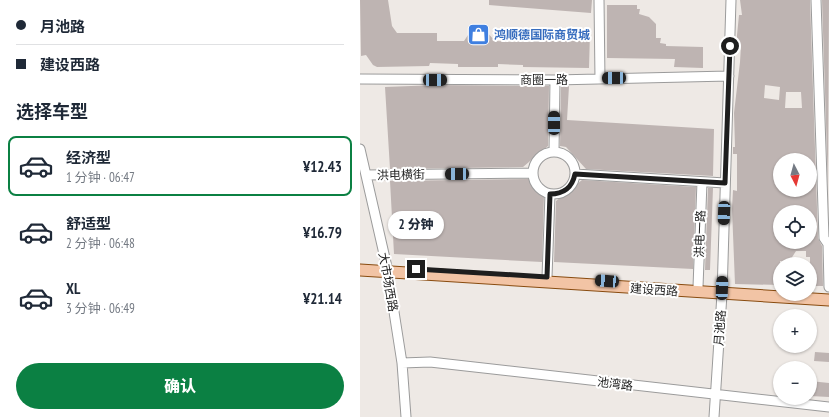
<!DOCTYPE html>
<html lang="zh">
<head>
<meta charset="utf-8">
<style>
	body { margin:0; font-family:"PT Sans Narrow","Noto Sans SC",sans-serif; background:#f2f2f3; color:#1f2937; height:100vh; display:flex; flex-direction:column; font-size:15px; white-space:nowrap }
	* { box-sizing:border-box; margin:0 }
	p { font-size:13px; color:#747a83 }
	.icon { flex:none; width:22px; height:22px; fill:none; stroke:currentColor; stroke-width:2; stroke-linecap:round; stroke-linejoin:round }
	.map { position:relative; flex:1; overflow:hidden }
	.side { display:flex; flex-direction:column; background:#fff; width:360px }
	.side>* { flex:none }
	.banner { display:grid; align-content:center; height:88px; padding:0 16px; background:#fff }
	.needle { width:26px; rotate:174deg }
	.tools { position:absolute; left:413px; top:153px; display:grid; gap:8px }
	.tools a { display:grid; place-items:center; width:44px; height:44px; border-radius:50%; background:#fff; box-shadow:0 1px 3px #0004; font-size:20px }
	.end { position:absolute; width:18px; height:18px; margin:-9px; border:5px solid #1e1e1e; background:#fff; box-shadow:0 0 0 2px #fff }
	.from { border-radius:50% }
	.bubble { position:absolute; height:28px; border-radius:14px; background:#fff; box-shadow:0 1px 3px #0004; font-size:13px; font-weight:800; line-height:28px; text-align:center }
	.car { position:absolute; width:12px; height:24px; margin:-12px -6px; border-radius:5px; box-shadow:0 0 3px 1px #0007; background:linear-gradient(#222 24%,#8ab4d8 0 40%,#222 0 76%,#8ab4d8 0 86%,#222 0) }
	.banner b { display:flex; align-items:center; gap:14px; height:38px; font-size:15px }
	.banner b+b { border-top:1px solid #e0e1e3 }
	.banner i { width:10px; height:10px; background:#1f2937 }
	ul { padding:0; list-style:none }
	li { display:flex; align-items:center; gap:12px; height:60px; margin:0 8px 6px; padding:0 8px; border:2px solid transparent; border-radius:8px }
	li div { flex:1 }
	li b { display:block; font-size:15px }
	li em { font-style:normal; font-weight:800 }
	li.selected { border-color:#0b8043 }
	li>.icon { width:36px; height:36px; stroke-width:1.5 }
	h2 { padding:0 16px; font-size:18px; line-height:48px }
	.cta { display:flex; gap:8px; margin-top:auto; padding:8px 16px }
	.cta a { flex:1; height:46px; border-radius:24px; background:#0b8043; color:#fff; font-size:16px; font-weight:800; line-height:46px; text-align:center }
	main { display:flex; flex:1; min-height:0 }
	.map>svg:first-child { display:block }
	.building { fill:#beb4b2; fill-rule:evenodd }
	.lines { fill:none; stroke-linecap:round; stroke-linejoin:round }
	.minor-casing { stroke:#9b9b9b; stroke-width:11 }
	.major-casing { stroke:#884b0f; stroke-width:13 }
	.minor { stroke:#fff; stroke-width:9 }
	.major { stroke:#f2c4a5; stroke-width:11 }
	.route { stroke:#1e1e1e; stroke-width:5 }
	.labels { text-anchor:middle; stroke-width:4; stroke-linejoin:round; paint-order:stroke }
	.shop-label { font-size:12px; font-weight:bold; fill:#366cbe; stroke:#fff; text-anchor:start }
	.street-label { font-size:12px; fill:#1e1e1e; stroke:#fff }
</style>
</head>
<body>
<main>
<section class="side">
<div class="banner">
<b><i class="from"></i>月池路</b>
<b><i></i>建设西路</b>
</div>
<h2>选择车型</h2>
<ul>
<li class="selected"><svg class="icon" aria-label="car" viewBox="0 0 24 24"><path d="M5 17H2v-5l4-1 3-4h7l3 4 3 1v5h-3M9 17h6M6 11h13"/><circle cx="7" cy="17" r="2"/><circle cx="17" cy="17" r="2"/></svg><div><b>经济型</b><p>1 分钟 · 06:47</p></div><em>¥12.43</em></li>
<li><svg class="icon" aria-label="car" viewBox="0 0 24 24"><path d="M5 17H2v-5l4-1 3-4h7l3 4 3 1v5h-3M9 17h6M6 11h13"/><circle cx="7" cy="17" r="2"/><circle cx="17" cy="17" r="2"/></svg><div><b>舒适型</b><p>2 分钟 · 06:48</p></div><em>¥16.79</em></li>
<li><svg class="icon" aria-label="car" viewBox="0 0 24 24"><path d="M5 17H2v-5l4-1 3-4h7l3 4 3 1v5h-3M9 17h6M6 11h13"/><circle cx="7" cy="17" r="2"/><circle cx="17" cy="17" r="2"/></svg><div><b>XL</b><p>3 分钟 · 06:49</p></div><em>¥21.14</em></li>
</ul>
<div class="cta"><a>确认</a></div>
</section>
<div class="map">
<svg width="469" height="417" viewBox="0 0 469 417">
	<rect width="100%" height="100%" fill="#eee9e5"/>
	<path class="building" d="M 0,0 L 28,0 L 32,26 L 37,33 L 77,33 L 77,41 L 104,41 L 110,32 L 116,30 L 125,30 L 135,41 L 157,42 L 157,32 L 230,33 L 229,68 L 163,67 L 163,65 L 138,64 L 138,67 L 98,67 L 98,64 L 70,63 L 69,66 L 17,67 L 13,65 L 6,55 L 1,56 Z
		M 129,0 L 232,0 L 231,13 L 129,5 Z
		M 380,0 L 450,0 L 458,238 L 462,246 L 463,286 L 450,286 L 450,257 L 446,257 L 446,251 L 436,251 L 429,262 L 420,261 L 420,285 L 375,284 L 372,209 L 373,190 L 377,191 L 377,154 L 373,154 L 373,147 L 375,147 L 374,113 L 380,62 L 381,45 L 376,45 L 379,15 L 382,15 ZM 405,85 L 420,87 L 419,100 L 404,98 ZM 426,92 L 441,92 L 442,108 L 425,108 ZM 420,159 L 450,159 L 450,190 L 420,190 ZM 420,212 L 450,212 L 450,242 L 420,242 Z
		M 462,0 L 469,0 L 468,185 Z
		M 247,5 L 277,5 L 277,9 L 280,9 L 279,14 L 289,17 L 296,24 L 296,38 L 301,38 L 300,43 L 306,44 L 306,46 L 343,47 L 343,68 L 314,67 L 315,59 L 247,58 Z
		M 77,85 L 189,86 L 188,146 L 163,167 L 30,169 L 25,87 Z
		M 201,86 L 209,86 L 207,120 L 354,129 L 353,176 L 226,169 L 206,147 L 200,146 Z
		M 170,179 L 184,195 L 182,262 L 34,254 L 30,181 Z
		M 222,180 L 336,187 L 333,269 L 194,262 L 196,201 Z
		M 348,188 L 353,188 L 350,270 L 345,270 Z
		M 455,352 L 469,353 L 469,362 L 454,361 Z
		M 450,381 L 469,383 L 469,397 L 450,396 Z"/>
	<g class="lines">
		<defs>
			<path id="minor" d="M 239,0 L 240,79
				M 456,0 L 464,238 L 468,244 L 469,287
				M 0,79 L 195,80 L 369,76
				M 0,149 L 27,267 L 42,363 L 46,417
				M173 173a21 21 0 1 1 42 0a21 21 0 1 1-42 0Z
				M 194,152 L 195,80
				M 215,174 L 365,183
				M 6,175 L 173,173
				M 187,277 L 190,194
				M 338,287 L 342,182
				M 42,363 L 70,362 L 469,407
				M 354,417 L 362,294 L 371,0"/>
			<path id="major" d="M 0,270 L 469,300"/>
		</defs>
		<use href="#minor" class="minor-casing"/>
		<use href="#major" class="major-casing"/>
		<use href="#minor" class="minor"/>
		<use href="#major" class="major"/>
	</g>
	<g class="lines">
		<path class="route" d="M 56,269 L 187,277 L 190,194 C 204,194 212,188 215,174 L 365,183 L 370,46"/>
	</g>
	<defs>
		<symbol id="shop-square" viewBox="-11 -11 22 22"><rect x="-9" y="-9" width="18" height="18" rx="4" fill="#3f7fe0" stroke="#fff"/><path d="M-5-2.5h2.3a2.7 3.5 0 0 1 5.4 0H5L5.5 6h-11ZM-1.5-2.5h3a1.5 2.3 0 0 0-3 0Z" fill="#fff"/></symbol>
	</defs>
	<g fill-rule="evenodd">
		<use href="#shop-square" x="106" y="22" width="25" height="25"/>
	</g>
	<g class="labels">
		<g class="shop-label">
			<text x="134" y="39">鸿顺德国际商贸城</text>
		</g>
		<g class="street-label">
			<text x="184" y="84">商圈一路</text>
			<text transform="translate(41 175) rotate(-1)" y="4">洪电横街</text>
			<text transform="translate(340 234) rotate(-88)" y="4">洪电一路</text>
			<text transform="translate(28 282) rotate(80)" y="4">大市场西路</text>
			<text transform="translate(294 290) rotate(4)" y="4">建设西路</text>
			<text transform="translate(360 328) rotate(-86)" y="4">月池路</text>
			<text transform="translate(255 384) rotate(7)" y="4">池湾路</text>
		</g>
	</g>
</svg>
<div class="tools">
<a><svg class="needle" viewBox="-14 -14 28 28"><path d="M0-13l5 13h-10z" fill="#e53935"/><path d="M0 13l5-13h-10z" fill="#747a83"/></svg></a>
<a><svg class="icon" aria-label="locate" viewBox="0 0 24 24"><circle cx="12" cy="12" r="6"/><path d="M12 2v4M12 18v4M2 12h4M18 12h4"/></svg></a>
<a><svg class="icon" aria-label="layers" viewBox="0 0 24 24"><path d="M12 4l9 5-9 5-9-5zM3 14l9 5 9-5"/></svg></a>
<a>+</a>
<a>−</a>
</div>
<i class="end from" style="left:370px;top:46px"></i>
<i class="end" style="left:56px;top:269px"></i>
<div class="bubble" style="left:28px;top:211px;width:56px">2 分钟</div>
<i class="car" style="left:254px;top:78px;rotate:269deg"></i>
<i class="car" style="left:75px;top:80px;rotate:90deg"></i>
<i class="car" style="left:194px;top:123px;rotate:0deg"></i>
<i class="car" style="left:97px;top:174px;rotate:269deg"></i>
<i class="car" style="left:364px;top:213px;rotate:182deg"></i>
<i class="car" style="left:247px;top:281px;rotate:274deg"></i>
<i class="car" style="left:362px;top:288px;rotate:2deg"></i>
</div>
</main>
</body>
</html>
